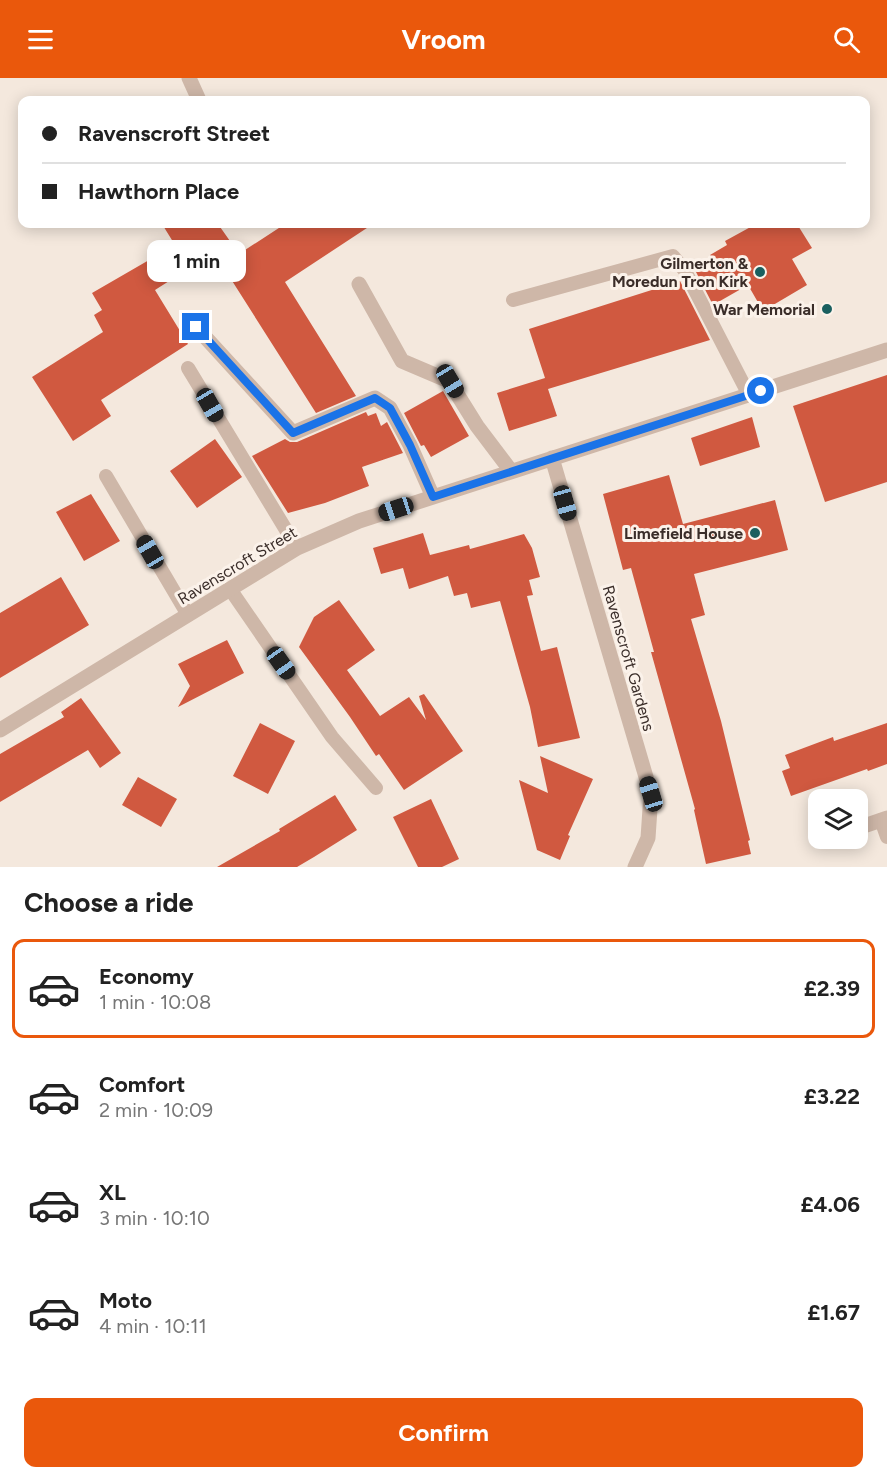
<!DOCTYPE html>
<html lang="en">
<head>
<meta charset="utf-8">
<style>
	body { margin:0; font-family:Figtree,sans-serif; background:#f2f2f2; color:#222; height:100vh; display:flex; flex-direction:column; font-size:22px; white-space:nowrap }
	* { box-sizing:border-box; margin:0 }
	p { font-size:20px; color:#767676 }
	.icon { flex:none; width:33px; height:33px; fill:none; stroke:currentColor; stroke-width:2; stroke-linecap:round; stroke-linejoin:round }
	.map { position:relative; height:789px; overflow:hidden }
	.drawer { display:flex; flex-direction:column; background:#fff; flex:1 }
	.drawer>* { flex:none }
	.guide { position:absolute; left:18px; top:18px; width:852px; height:132px; border-radius:12px; box-shadow:0 3px 15px #0003; display:grid; align-content:center; height:132px; padding:0 24px; background:#fff }
	.buttons { position:absolute; left:808px; top:711px; display:grid; gap:12px }
	.buttons a { display:grid; place-items:center; width:60px; height:60px; border-radius:12px; background:#fff; box-shadow:0 3px 15px #0003; font-size:30px }
	.end { position:absolute; width:27px; height:27px; margin:-14px; border:8px solid #1a73e8; background:#fff; box-shadow:0 0 0 3px #fff }
	.from { border-radius:50% }
	.bubble { position:absolute; height:42px; border-radius:12px; background:#fff; box-shadow:0 3px 15px #0003; font-size:20px; font-weight:700; line-height:42px; text-align:center }
	.car { position:absolute; width:18px; height:36px; margin:-18px -9px; border-radius:8px; box-shadow:0 0 4px 2px #0007; background:linear-gradient(#222 24%,#8ab4d8 0 40%,#222 0 76%,#8ab4d8 0 86%,#222 0) }
	.guide b { display:flex; align-items:center; gap:21px; height:57px; font-size:22px }
	.guide b+b { border-top:2px solid #e0e0e0 }
	.guide i { width:15px; height:15px; background:#222 }
	ul { padding:0; list-style:none }
	li { display:flex; align-items:center; gap:18px; height:99px; margin:0 12px 9px; padding:0 12px; border:3px solid transparent; border-radius:12px }
	li div { flex:1 }
	li b { display:block; font-size:22px }
	li em { font-style:normal; font-weight:700 }
	li.selected { border-color:#ea580c }
	li>.icon { width:54px; height:54px; stroke-width:1.5 }
	h2 { padding:0 24px; font-size:27px; line-height:72px }
	.action { display:flex; gap:12px; margin-top:auto; padding:12px 24px }
	.action a { flex:1; height:69px; border-radius:12px; background:#ea580c; color:#fff; font-size:24px; font-weight:700; line-height:69px; text-align:center }
	header { display:flex; justify-content:space-between; align-items:center; height:78px; padding:0 24px; background:#ea580c; color:#fff; font-size:27px; font-weight:700 }
	.map>svg:first-child { display:block }
	.building { fill:#d05940 }
	.lines { fill:none; stroke-linecap:round; stroke-linejoin:round }
	.service { stroke:#ceb7a8; stroke-width:14 }
	.minor { stroke:#ceb7a8; stroke-width:15 }
	.route { stroke:#1a73e8; stroke-width:8 }
	.poi-dot { fill:#1a5f5f; stroke:#fbf2ea; stroke-width:2 }
	.labels { text-anchor:middle; stroke-width:6; stroke-linejoin:round; paint-order:stroke }
	.poi-label { font-size:16px; font-weight:bold; fill:#3a2d29; stroke:#fbf2ea; text-anchor:end }
	.street-label { font-size:16px; fill:#3a2d29; stroke:#fbf2ea }
</style>
</head>
<body>
<header><svg class="icon" aria-label="menu" viewBox="0 0 24 24"><path d="M4 6h16M4 12h16M4 18h16"/></svg>Vroom<svg class="icon" aria-label="search" viewBox="0 0 24 24"><circle cx="10" cy="10" r="6"/><path d="M15 15l6 6"/></svg></header>
<div class="map">
<svg width="887" height="789" viewBox="0 0 887 789">
	<rect width="100%" height="100%" fill="#f4e8dd"/>
	<path class="building" d="M 162,146 L 218,146 L 237,173 L 206,194 L 199,184 L 155,212 L 188,266 L 101,322 L 111,338 L 73,363 L 32,299 L 103,254 L 94,237 L 102,232 L 92,215 L 175,167 Z
		M 285,146 L 373,146 L 285,204 L 356,318 L 316,335 L 222,187 Z
		M 756,146 L 797,146 L 812,170 L 792,181 L 807,207 L 763,233 L 748,207 L 713,227 L 696,194 L 713,181 L 710,177 L 727,167 L 725,163 Z
		M 680,203 L 710,262 L 548,311 L 557,338 L 509,353 L 497,315 L 545,300 L 529,251 Z
		M 887,297 L 887,404 L 825,424 L 793,328 Z
		M 443,313 L 469,358 L 431,379 L 424,367 L 421,368 L 404,335 Z
		M 366,334 L 368,338 L 376,335 L 381,348 L 387,344 L 403,375 L 362,389 L 369,408 L 325,425 L 288,435 L 252,378 L 285,361 L 290,364 L 297,364 Z
		M 752,339 L 760,369 L 700,388 L 691,360 Z
		M 215,361 L 242,399 L 197,430 L 170,393 Z
		M 669,397 L 683,446 L 775,422 L 788,472 L 694,496 L 705,537 L 691,541 L 721,643 L 750,762 L 748,763 L 751,776 L 706,786 L 694,732 L 695,731 L 651,574 L 654,574 L 631,490 L 623,492 L 603,416 Z
		M 91,416 L 120,463 L 84,483 L 56,434 Z
		M 423,455 L 430,477 L 469,467 L 470,471 L 524,456 L 532,470 L 540,499 L 529,502 L 533,517 L 527,518 L 541,573 L 557,569 L 580,660 L 538,669 L 530,629 L 500,523 L 471,530 L 467,515 L 454,518 L 448,498 L 409,511 L 403,490 L 381,496 L 373,470 Z
		M 61,499 L 89,547 L 0,600 L 0,535 Z
		M 339,522 L 375,572 L 347,592 L 380,638 L 409,619 L 426,642 L 419,618 L 424,616 L 463,673 L 404,712 L 379,676 L 376,678 L 350,639 L 299,569 L 314,539 Z
		M 227,562 L 244,595 L 178,629 L 190,608 L 178,586 Z
		M 81,620 L 121,675 L 100,690 L 88,672 L 0,724 L 0,676 L 64,639 L 61,634 Z
		M 260,645 L 295,663 L 268,716 L 233,698 Z
		M 887,645 L 887,686 L 868,693 L 867,691 L 791,718 L 782,693 L 790,690 L 785,677 L 833,659 L 834,663 Z
		M 540,678 L 593,701 L 568,757 L 570,758 L 560,782 L 537,772 L 519,702 L 548,715 Z
		M 138,699 L 177,721 L 161,749 L 122,727 Z
		M 335,717 L 357,752 L 314,779 L 297,789 L 217,789 L 280,753 L 279,751 Z
		M 431,721 L 459,781 L 442,789 L 418,789 L 393,739 Z"/>
	<g class="lines">
		<path class="service" d="M 513,222 L 673,178 L 685,193 L 749,317
			M 188,290 L 297,470
			M 106,398 L 188,537
			M 230,511 L 332,659 L 376,710
			M 881,742 L 887,759"/>
		<path class="minor" d="M 189,0 L 199,22
			M 359,206 L 402,283 L 449,303 L 477,348 L 511,393
			M 196,249 L 293,355 L 375,320 L 390,330 L 410,367 L 433,419
			M 552,380 L 651,716 L 648,760 L 635,789
			M 0,652 L 297,470 L 359,443 L 887,272
			M 858,750 L 887,740
			M 824,762 L 828,760"/>
	</g>
	<g class="lines">
		<path class="route" d="M 196,249 L 293,355 L 375,320 L 390,330 L 410,367 L 433,419 L 761,313"/>
	</g>
	<g class="poi-dot">
		<circle cx="760" cy="194" r="6"/>
		<circle cx="827" cy="231" r="6"/>
		<circle cx="755" cy="455" r="6"/>
	</g>
	<g class="labels">
		<g class="poi-label">
			<text x="748" y="191">Gilmerton &amp;<tspan x="748" dy="18">Moredun Tron Kirk</tspan></text>
			<text x="815" y="237">War Memorial</text>
			<text x="743" y="461">Limefield House</text>
		</g>
		<g class="street-label">
			<text transform="translate(237 487) rotate(-31)" y="6">Ravenscroft Street</text>
			<text transform="translate(629 580) rotate(74)" y="6">Ravenscroft Gardens</text>
		</g>
	</g>
</svg>
<div class="buttons">
<a><svg class="icon" aria-label="layers" viewBox="0 0 24 24"><path d="M12 4l9 5-9 5-9-5zM3 14l9 5 9-5"/></svg></a>
</div>
<i class="end from" style="left:761px;top:313px"></i>
<i class="end" style="left:196px;top:249px"></i>
<div class="bubble" style="left:147px;top:162px;width:99px">1 min</div>
<i class="car" style="left:450px;top:303px;rotate:149deg"></i>
<i class="car" style="left:210px;top:327px;rotate:150deg"></i>
<i class="car" style="left:565px;top:425px;rotate:164deg"></i>
<i class="car" style="left:396px;top:431px;rotate:252deg"></i>
<i class="car" style="left:150px;top:474px;rotate:330deg"></i>
<i class="car" style="left:281px;top:585px;rotate:145deg"></i>
<i class="car" style="left:651px;top:716px;rotate:343deg"></i>
<div class="guide">
<b><i class="from"></i>Ravenscroft Street</b>
<b><i></i>Hawthorn Place</b>
</div>
</div>
<section class="drawer">
<h2>Choose a ride</h2>
<ul>
<li class="selected"><svg class="icon" aria-label="car" viewBox="0 0 24 24"><path d="M5 17H2v-5l4-1 3-4h7l3 4 3 1v5h-3M9 17h6M6 11h13"/><circle cx="7" cy="17" r="2"/><circle cx="17" cy="17" r="2"/></svg><div><b>Economy</b><p>1 min · 10:08</p></div><em>£2.39</em></li>
<li><svg class="icon" aria-label="car" viewBox="0 0 24 24"><path d="M5 17H2v-5l4-1 3-4h7l3 4 3 1v5h-3M9 17h6M6 11h13"/><circle cx="7" cy="17" r="2"/><circle cx="17" cy="17" r="2"/></svg><div><b>Comfort</b><p>2 min · 10:09</p></div><em>£3.22</em></li>
<li><svg class="icon" aria-label="car" viewBox="0 0 24 24"><path d="M5 17H2v-5l4-1 3-4h7l3 4 3 1v5h-3M9 17h6M6 11h13"/><circle cx="7" cy="17" r="2"/><circle cx="17" cy="17" r="2"/></svg><div><b>XL</b><p>3 min · 10:10</p></div><em>£4.06</em></li>
<li><svg class="icon" aria-label="car" viewBox="0 0 24 24"><path d="M5 17H2v-5l4-1 3-4h7l3 4 3 1v5h-3M9 17h6M6 11h13"/><circle cx="7" cy="17" r="2"/><circle cx="17" cy="17" r="2"/></svg><div><b>Moto</b><p>4 min · 10:11</p></div><em>£1.67</em></li>
</ul>
<div class="action"><a>Confirm</a></div>
</section>
</body>
</html>
